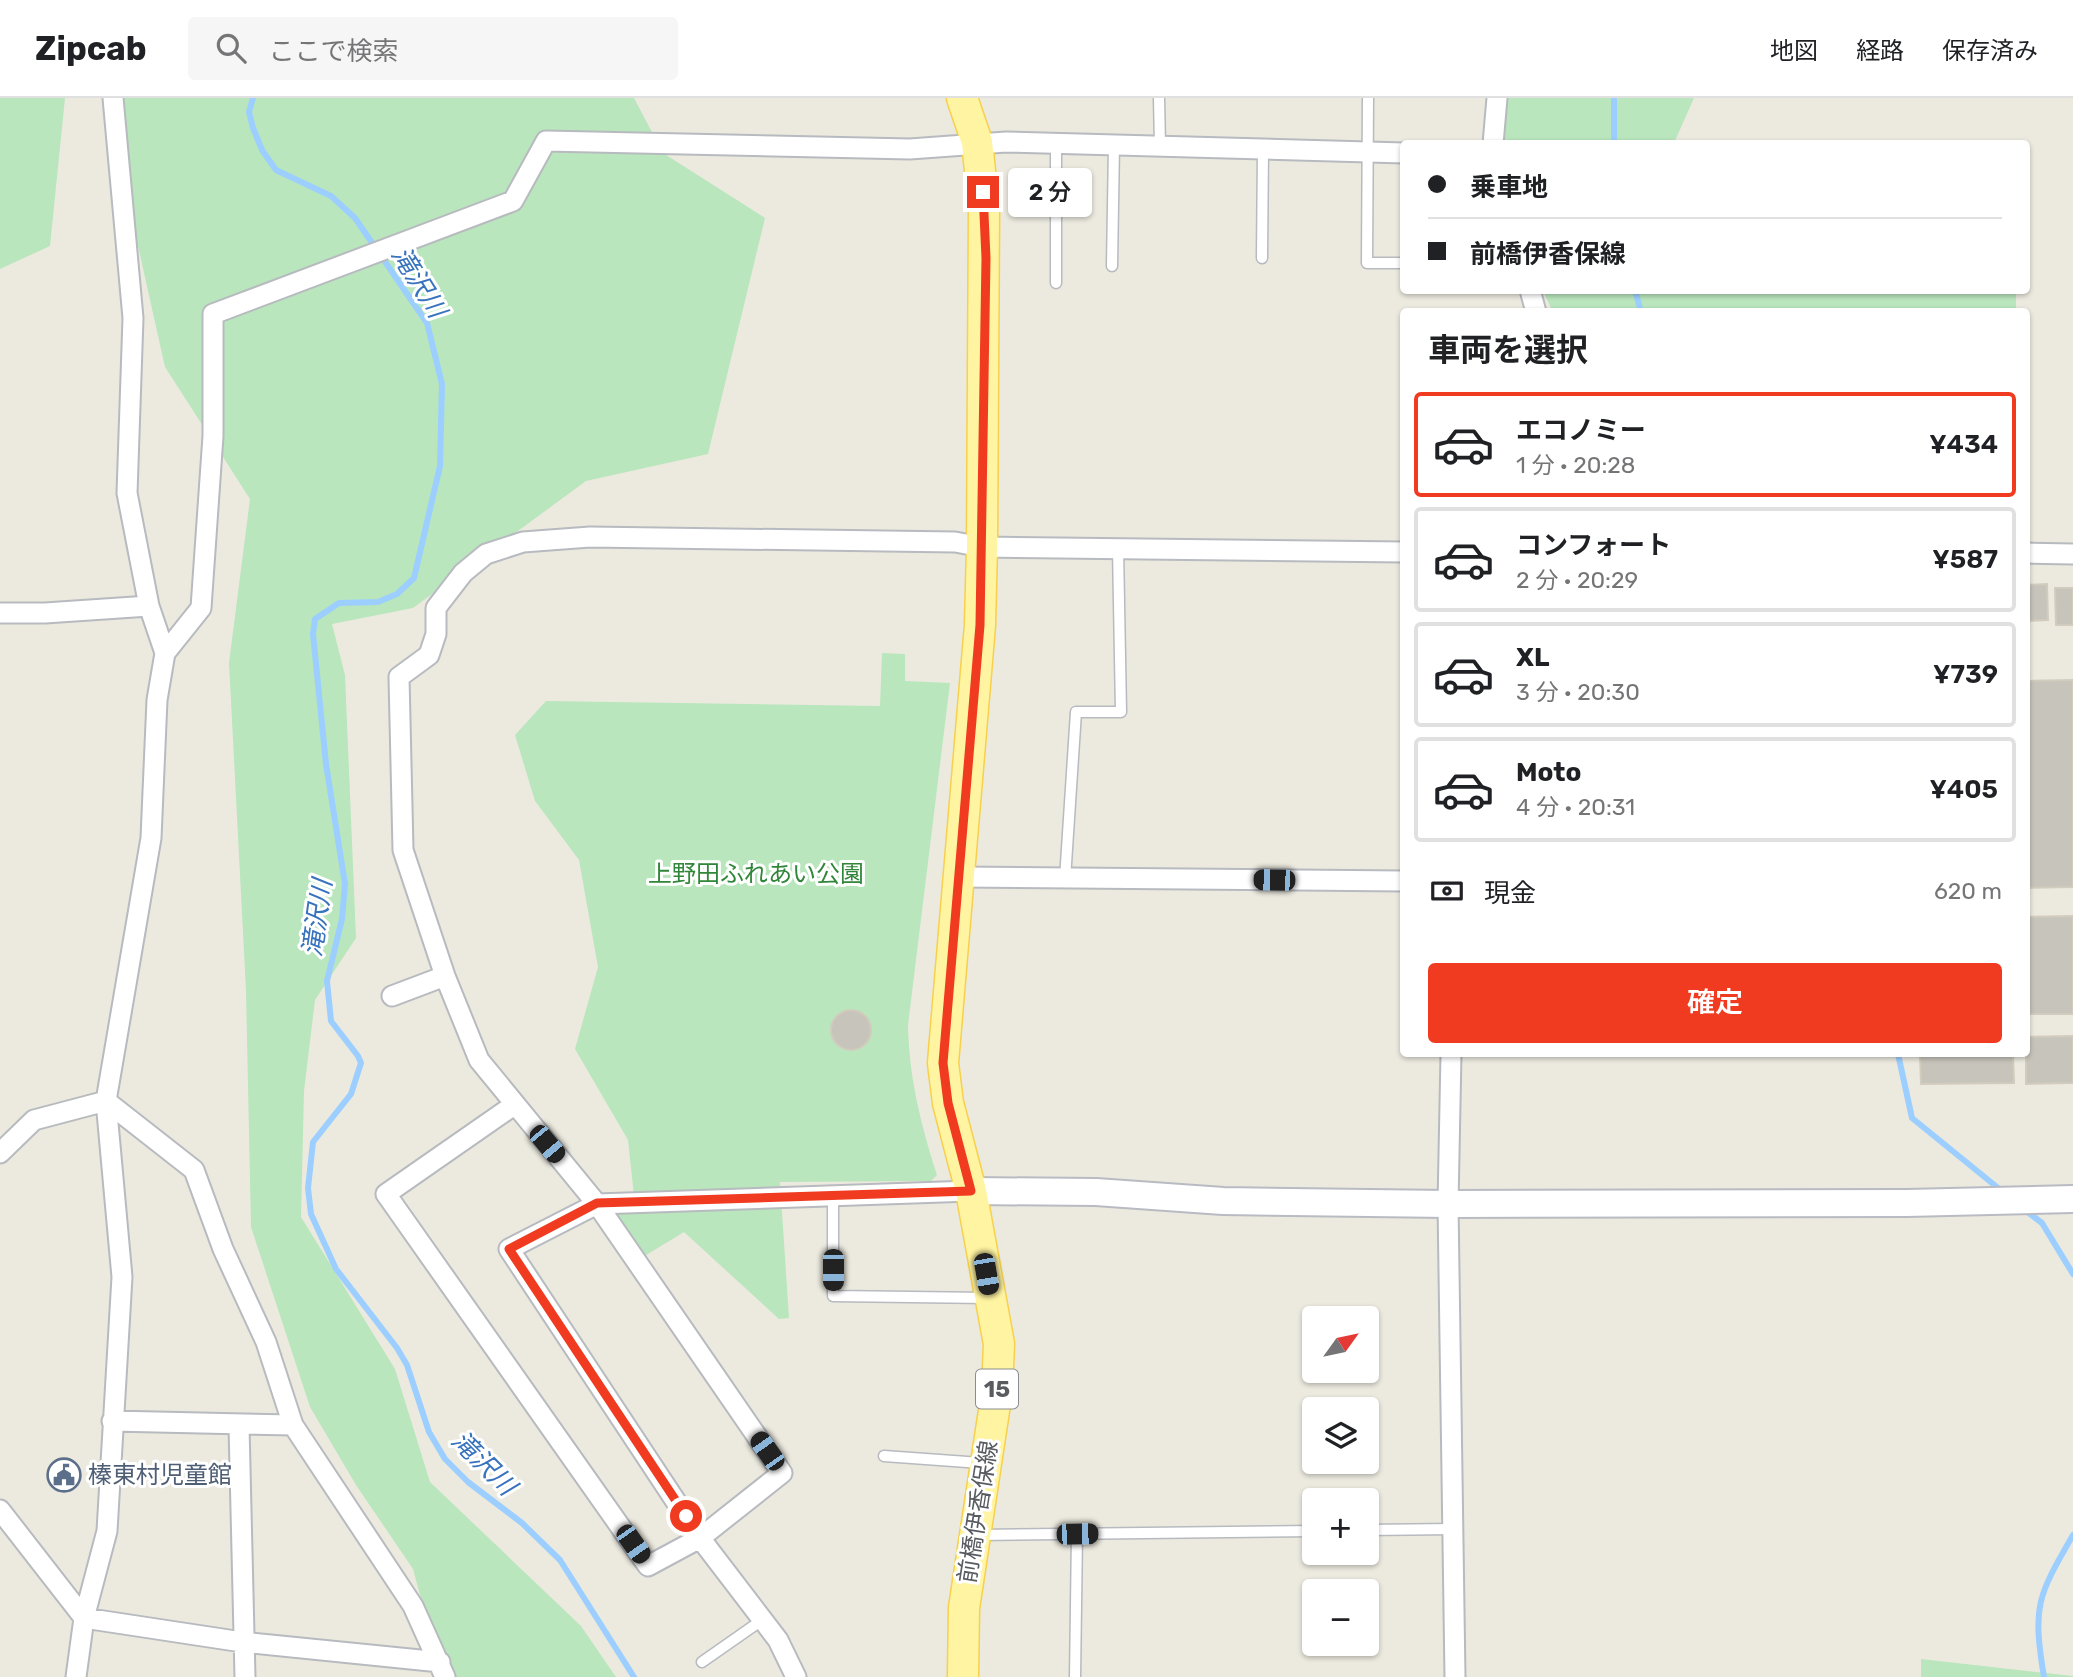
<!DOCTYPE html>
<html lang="ja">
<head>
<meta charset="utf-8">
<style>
	body { margin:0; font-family:Rubik,"Noto Sans JP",sans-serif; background:#f6f6f6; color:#202124; height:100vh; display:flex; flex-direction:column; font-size:26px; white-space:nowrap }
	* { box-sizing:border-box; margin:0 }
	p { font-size:23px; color:#757577 }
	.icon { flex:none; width:38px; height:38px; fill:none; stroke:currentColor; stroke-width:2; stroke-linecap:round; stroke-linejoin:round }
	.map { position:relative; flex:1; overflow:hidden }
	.details { position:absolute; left:1400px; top:210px; width:630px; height:749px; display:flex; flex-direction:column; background:#fff; border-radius:7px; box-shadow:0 2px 5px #0004 }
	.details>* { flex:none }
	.hud { position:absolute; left:1400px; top:42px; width:630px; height:154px; border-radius:7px; box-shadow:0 2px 5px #0004; display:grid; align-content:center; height:154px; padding:0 28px; background:#fff }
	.needle { width:46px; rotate:57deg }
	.buttons { position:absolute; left:1302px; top:1208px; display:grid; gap:14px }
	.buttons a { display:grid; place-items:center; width:77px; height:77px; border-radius:7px; background:#fff; box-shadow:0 2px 5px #0004; font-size:35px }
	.end { position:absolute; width:32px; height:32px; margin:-16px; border:9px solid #f03b21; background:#fff; box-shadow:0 0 0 4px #fff }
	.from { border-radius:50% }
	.bubble { position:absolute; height:49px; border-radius:7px; background:#fff; box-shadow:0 2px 5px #0004; font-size:23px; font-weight:600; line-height:49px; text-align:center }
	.car { position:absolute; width:21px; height:42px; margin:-21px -10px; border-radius:9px; box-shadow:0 0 5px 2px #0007; background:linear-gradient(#222 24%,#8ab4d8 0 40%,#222 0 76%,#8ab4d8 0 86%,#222 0) }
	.hud b { display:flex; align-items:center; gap:24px; height:66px; font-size:26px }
	.hud b+b { border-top:2px solid #e0e0e0 }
	.hud i { width:18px; height:18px; background:#202124 }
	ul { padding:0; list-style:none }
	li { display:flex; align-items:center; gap:21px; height:105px; margin:0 14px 10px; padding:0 14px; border:4px solid #e0e0e0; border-radius:7px }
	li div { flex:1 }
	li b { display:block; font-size:26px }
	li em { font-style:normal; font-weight:600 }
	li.active { border-color:#f03b21 }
	li>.icon { width:63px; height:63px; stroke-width:1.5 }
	h2 { padding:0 28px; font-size:32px; line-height:84px }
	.pay { display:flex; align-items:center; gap:18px; height:77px; padding:0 28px; font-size:26px }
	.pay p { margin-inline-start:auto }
	.button { display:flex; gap:14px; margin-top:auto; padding:14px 28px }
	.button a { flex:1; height:80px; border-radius:7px; background:#f03b21; color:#fff; font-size:28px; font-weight:600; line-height:80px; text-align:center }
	header { display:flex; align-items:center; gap:42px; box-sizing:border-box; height:98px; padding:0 35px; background:#fff; border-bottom:2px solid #e0e0e0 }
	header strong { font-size:33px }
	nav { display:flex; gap:38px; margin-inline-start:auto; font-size:24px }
	.search { width:490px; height:63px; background:#f6f6f6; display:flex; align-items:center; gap:18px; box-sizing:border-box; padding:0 24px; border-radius:7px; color:#757577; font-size:26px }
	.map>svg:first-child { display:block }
	.green { fill:#b9e6bc }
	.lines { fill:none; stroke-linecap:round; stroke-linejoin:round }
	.stream { stroke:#9ccfff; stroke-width:6 }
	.building { fill:#c7c4bc; stroke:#d1ccbd; stroke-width:2 }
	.lane-casing { stroke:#b7babf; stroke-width:13 }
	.street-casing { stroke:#b7babf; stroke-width:23 }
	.secondary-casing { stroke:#b8bbc2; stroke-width:30 }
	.primary-casing { stroke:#f7d04d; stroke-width:33 }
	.lane { stroke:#fff; stroke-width:10 }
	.street { stroke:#fff; stroke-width:19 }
	.secondary { stroke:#fff; stroke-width:26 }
	.primary { stroke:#fff4a1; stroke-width:30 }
	.route { stroke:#f03b21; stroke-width:9 }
	.labels { text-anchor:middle; stroke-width:6; stroke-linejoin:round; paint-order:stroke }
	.shield { fill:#fff; stroke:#8a8d90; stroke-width:2 }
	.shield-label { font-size:23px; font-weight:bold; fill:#585c61 }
	.park-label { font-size:24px; fill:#318739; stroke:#fff }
	.service-label { font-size:24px; fill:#4e5e75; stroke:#fff; text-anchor:start }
	.street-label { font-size:24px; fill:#585c61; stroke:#fff }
	.water-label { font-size:26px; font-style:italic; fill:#3873be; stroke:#fff }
</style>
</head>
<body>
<header>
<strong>Zipcab</strong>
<div class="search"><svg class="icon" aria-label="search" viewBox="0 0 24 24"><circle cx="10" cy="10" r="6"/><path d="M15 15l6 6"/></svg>ここで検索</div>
<nav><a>地図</a><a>経路</a><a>保存済み</a></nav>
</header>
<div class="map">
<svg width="2073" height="1579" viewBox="0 0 2073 1579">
	<rect width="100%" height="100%" fill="#eceadf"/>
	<path class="green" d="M 0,0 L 65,0 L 50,148 L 0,171 Z
		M 105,0 L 634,0 L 663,55 L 765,120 L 708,356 L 586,383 L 413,510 L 332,526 L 345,577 L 356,840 L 315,902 L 304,993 L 301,1119 L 395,1271 L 430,1384 L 581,1528 L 616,1579 L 453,1579 L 426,1519 L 413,1471 L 356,1387 L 310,1309 L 251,1129 L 246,892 L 229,565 L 250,401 L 165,269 Z
		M 1504,0 L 1694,0 L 1674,45 L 1501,46 Z
		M 2016,193 L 2016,214 L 1553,214 L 1543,193 Z
		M 882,555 L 905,556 L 905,583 L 950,585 L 908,927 C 909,980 921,1027 937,1077 L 931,1083 L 780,1084 L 789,1220 L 779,1221 L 684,1134 L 643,1159 L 611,1113 L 635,1107 L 628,1042 L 575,951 L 598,869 L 579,762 L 535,703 L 515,637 L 546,603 L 880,608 Z
		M 1921,1561 L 2073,1578 L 2073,1579 L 1921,1579 Z"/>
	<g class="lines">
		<path class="stream" d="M 253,0 L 249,14 L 253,30 L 262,52 L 276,72 L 331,98 L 355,120 L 427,225 L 442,286 L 440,368 L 414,480 L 397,496 L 378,504 L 339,505 L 315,521 L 313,536 L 326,666 L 345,786 L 342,821 L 327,883 L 331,923 L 358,958 L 361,965 L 351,996 L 313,1044 L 308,1090 L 311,1116 L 336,1171 L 397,1250 L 407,1267 L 429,1334 L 445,1361 L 468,1384 L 522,1425 L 560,1462 L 634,1579
			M 1614,0 L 1614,46
			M 1635,192 L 1641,214
			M 1898,956 L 1912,1020 L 2003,1094
			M 2025,1112 L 2042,1125 L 2073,1176
			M 2044,1579 C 2032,1507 2038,1498 2073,1437"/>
	</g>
	<path class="building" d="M 2047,486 L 2048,522 L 2026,523 L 2026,487 Z
		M 2055,490 L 2073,490 L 2073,527 L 2056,527 Z
		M 2073,582 L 2073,789 L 2026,790 L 2026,583 Z
		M 2073,818 L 2073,916 L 2026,916 L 2026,819 Z
		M831 932a20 20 0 1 1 40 0a20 20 0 1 1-40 0Z
		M 2073,938 L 2073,985 L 2026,986 L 2026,939 Z
		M 1920,956 L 2013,956 L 2014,985 L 1921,986 Z"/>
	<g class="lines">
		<defs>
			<path id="lane" d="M 1159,0 L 1160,48
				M 1368,0 L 1367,165 L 1404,165
				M 1056,46 L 1056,185
				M 1262,160 L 1263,51
				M 1112,168 L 1114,47
				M 1065,781 L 1076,614 L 1121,614 L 1118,450
				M 833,1096 L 833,1198 L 988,1200
				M 884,1358 L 981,1365
				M 1367,1432 L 1454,1431
				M 977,1437 L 1314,1433
				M 702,1564 L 762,1522
				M 1075,1579 L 1077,1436"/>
			<path id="street" d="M 1493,46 L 1497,0
				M 1530,192 L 1536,214
				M 2026,455 L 2073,456
				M 0,515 L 45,515 L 149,508
				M 165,555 L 201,510 L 213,338 L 213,216 L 513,103 L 546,43 L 910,51 L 1006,44 L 1404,55
				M 960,779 L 1404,783
				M 392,898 L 445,878
				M 1451,956 L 1448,1106 L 1455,1579
				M 106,1003 L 194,1072 L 223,1151 L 266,1244 L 293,1327 L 413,1508 L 445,1579
				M 514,1007 L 386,1096 L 648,1468 L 700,1440 L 782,1375 L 597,1106 L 479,962 L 445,878 L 403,752 L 399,579 L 429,557 L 436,536 L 436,510 L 463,475 L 486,456 L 523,444 L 590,439 L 955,444 L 982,449 L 1404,454
				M 0,1055 L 34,1022 L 106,1003
				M 112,1323 L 293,1327
				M 239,1328 L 245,1579
				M 0,1412 L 84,1520 L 242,1544 L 440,1564
				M 76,1579 L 84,1520 L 107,1433 L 122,1179 L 106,1003 L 151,740 L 157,602 L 165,555 L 149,508 L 127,395 L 133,220 L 113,0
				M 796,1579 L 778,1542 L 700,1440 L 509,1151 L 597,1106 L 971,1093"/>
			<path id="secondary" d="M 971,1093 L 1096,1094 L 1223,1103 L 1448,1106 L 1907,1105 L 2073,1101"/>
			<path id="primary" d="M 962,0 L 977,44 L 984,111 L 982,449 L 980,527 L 943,965 L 948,1005 L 971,1093 L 999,1246 L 997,1293 L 964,1510 L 963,1579"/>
		</defs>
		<use href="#lane" class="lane-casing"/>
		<use href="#street" class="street-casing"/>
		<use href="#secondary" class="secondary-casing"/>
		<use href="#primary" class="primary-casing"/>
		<use href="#lane" class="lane"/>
		<use href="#street" class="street"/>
		<use href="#secondary" class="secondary"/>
		<use href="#primary" class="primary"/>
	</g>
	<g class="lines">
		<path class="route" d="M 686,1418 L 509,1151 L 597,1105 L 971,1093 L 948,1005 L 943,965 L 980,527 L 986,160 L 983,94"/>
	</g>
	<defs>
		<symbol id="civic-ring" viewBox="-11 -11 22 22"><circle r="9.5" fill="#fff" stroke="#5c6f8a" stroke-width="1.5"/><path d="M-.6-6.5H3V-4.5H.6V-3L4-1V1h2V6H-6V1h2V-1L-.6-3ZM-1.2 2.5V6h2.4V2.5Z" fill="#5c6f8a"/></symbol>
	</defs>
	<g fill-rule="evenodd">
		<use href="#civic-ring" x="45" y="1358" width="38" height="38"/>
	</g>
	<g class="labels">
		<rect class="shield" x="976" y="1271.5" width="42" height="39" rx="5"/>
		<g class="shield-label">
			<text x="997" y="1299">15</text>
		</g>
		<g class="park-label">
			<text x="756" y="784">上野田ふれあい公園</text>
		</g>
		<g class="service-label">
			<text x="88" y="1385">榛東村児童館</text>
		</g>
		<g class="street-label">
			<text transform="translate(978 1414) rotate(-81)" y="8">前橋伊香保線</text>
		</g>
		<g class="water-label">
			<text transform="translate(419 184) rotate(58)" y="9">滝沢川</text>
			<text transform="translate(317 820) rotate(-82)" y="9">滝沢川</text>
			<text transform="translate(484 1365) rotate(45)" y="9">滝沢川</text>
		</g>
	</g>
</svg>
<div class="buttons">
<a><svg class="needle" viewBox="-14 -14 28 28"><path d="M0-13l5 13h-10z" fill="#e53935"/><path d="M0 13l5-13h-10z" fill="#757577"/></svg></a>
<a><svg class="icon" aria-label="layers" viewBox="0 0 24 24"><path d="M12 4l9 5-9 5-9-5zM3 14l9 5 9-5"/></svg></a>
<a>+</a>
<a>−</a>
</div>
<i class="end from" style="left:686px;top:1418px"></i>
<i class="end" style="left:983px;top:94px"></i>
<div class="bubble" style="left:1008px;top:70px;width:84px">2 分</div>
<i class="car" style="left:1274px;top:782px;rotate:271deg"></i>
<i class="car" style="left:547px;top:1046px;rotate:140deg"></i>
<i class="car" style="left:833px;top:1172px;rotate:180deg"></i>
<i class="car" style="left:986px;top:1176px;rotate:170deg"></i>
<i class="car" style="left:767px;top:1353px;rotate:325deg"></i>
<i class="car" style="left:1077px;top:1436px;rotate:89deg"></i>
<i class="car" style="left:633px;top:1446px;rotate:145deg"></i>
<div class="hud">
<b><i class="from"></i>乗車地</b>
<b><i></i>前橋伊香保線</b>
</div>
<section class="details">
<h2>車両を選択</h2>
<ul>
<li class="active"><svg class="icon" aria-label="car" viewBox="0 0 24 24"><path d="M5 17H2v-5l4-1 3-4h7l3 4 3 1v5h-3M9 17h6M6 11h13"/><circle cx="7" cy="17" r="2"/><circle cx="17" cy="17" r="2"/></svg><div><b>エコノミー</b><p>1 分 · 20:28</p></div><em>¥434</em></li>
<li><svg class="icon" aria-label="car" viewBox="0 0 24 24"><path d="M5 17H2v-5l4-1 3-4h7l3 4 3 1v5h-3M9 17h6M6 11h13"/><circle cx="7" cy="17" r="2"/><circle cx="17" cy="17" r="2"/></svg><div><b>コンフォート</b><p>2 分 · 20:29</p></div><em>¥587</em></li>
<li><svg class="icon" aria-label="car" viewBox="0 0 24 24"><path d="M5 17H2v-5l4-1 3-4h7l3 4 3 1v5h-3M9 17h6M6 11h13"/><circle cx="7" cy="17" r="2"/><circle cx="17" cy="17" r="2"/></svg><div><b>XL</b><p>3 分 · 20:30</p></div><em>¥739</em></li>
<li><svg class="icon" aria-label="car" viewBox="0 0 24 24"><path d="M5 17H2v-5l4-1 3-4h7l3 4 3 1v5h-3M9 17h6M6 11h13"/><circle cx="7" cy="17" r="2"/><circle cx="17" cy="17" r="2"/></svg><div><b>Moto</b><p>4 分 · 20:31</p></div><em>¥405</em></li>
</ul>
<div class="pay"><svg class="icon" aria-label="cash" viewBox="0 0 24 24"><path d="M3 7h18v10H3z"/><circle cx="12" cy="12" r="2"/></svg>現金<p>620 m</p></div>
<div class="button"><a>確定</a></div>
</section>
</div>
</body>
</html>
